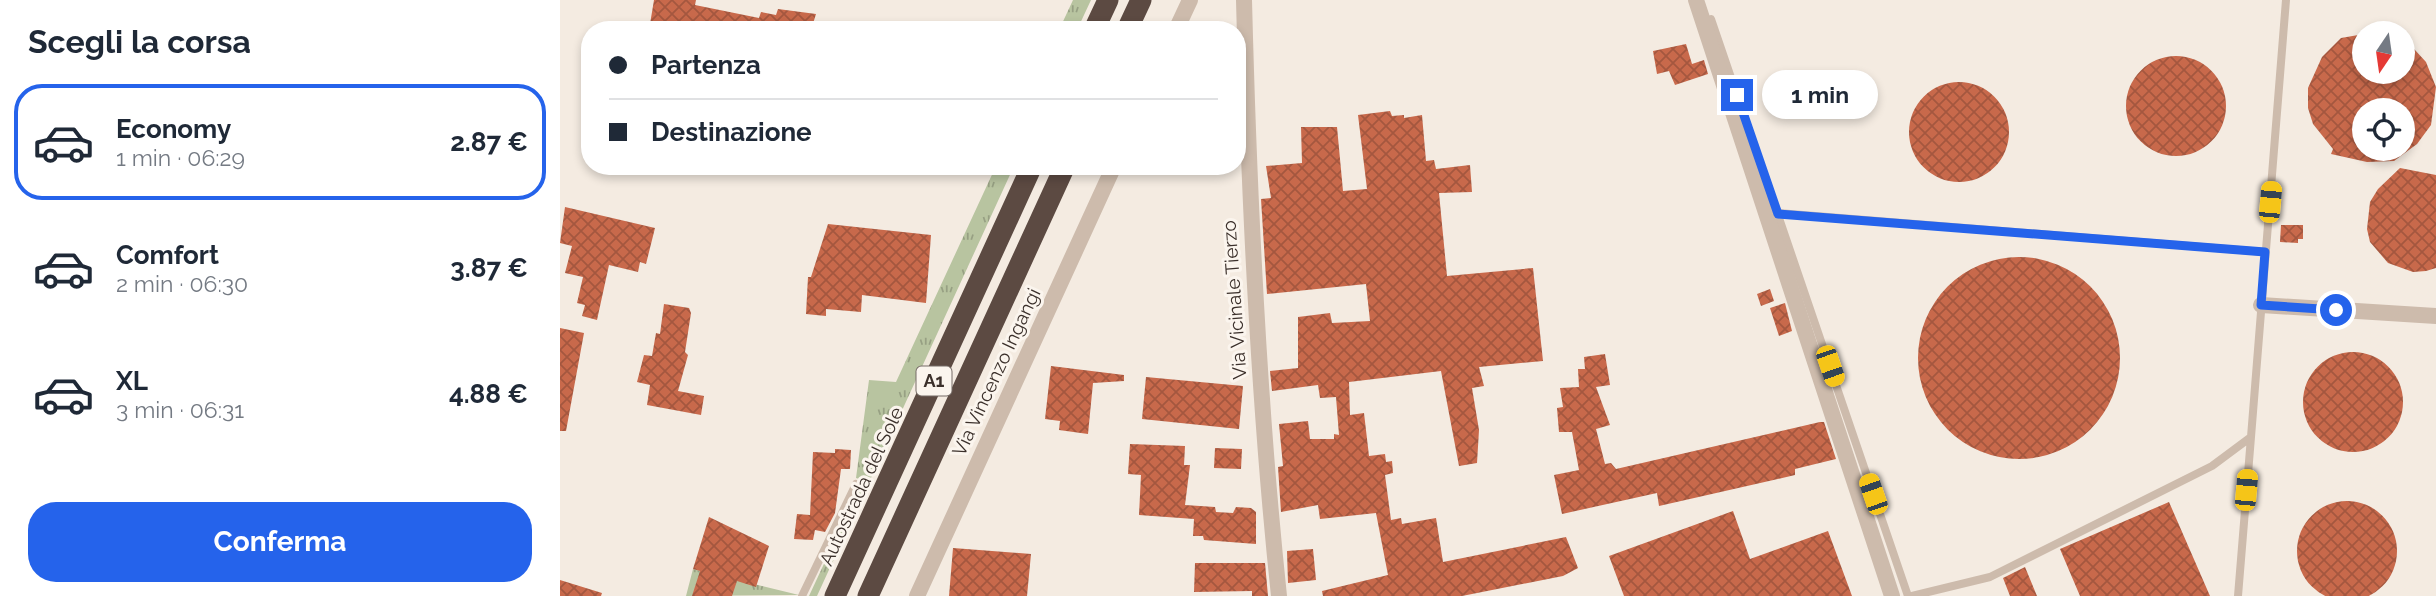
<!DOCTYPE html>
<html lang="it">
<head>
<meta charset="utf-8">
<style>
	body { margin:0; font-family:Raleway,sans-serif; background:#f6f6f7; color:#1f2937; height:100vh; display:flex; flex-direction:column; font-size:26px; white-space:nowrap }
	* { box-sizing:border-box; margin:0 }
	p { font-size:23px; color:#747a83 }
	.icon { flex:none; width:38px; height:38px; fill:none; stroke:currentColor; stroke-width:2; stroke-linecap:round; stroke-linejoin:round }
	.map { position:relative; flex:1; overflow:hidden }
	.sheet { display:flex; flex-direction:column; background:#fff; width:560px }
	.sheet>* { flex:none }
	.top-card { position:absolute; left:21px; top:21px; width:665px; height:154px; border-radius:28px; box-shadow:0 4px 10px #0003; display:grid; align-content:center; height:154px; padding:0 28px; background:#fff }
	.needle { width:46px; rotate:193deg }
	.tools { position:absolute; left:1792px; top:21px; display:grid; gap:14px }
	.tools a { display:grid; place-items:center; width:63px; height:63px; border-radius:50%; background:#fff; box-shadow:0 4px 10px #0003; font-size:35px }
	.end { position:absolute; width:32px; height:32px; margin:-16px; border:9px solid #2563eb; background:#fff; box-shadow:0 0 0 4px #fff }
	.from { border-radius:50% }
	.bubble { position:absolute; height:49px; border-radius:24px; background:#fff; box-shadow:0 4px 10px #0003; font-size:23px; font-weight:700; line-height:49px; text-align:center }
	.car { position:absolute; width:21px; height:42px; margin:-21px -10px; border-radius:9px; box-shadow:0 0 5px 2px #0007; background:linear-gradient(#f5c518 24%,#345 0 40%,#f5c518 0 76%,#345 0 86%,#f5c518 0) }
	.top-card b { display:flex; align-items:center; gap:24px; height:66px; font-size:26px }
	.top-card b+b { border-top:2px solid #e0e1e3 }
	.top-card i { width:18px; height:18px; background:#1f2937 }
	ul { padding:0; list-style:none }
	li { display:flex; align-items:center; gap:21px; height:116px; margin:0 14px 10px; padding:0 14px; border:4px solid transparent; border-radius:28px }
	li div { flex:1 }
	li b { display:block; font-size:26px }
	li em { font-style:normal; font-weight:700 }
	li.selected { border-color:#2563eb }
	li>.icon { width:63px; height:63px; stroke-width:1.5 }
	h2 { padding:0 28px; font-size:32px; line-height:84px }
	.primary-button { display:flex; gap:14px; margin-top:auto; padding:14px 28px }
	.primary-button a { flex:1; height:80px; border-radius:28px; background:#2563eb; color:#fff; font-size:28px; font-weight:700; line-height:80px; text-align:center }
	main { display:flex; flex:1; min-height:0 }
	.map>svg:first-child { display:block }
	.grass { fill:url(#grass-tufts) }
	.building { fill:url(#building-cross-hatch); fill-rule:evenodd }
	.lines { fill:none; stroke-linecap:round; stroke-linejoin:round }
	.lane { stroke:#cdbbac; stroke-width:8 }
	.street { stroke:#cdbbac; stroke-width:16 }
	.highway { stroke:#5c4a42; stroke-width:21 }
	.route { stroke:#2563eb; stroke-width:9 }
	.labels { text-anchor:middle; stroke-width:6; stroke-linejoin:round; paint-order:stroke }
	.shield { fill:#fbf5ee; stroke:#756b66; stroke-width:2 }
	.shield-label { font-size:18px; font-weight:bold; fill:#3b302b }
	.street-label { font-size:19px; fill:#3b302b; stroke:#fbf5ee }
</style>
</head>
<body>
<main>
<section class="sheet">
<h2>Scegli la corsa</h2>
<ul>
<li class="selected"><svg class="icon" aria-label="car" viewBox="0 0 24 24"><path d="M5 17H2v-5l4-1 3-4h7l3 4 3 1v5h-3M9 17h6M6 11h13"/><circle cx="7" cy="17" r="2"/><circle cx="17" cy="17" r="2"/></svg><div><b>Economy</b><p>1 min · 06:29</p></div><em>2.87 €</em></li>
<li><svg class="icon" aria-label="car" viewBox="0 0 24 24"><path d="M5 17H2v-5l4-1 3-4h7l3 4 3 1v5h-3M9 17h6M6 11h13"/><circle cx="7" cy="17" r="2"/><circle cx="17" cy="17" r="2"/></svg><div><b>Comfort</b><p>2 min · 06:30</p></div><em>3.87 €</em></li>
<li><svg class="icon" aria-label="car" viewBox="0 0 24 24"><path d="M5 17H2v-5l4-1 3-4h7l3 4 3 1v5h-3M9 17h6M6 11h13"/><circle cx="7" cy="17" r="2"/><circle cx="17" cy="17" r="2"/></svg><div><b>XL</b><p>3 min · 06:31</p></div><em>4.88 €</em></li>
</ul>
<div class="primary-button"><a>Conferma</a></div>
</section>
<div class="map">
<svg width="1876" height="596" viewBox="0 0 1876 596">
	<defs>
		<pattern id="grass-tufts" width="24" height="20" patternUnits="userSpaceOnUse" patternTransform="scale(1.75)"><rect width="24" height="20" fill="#b8c4a0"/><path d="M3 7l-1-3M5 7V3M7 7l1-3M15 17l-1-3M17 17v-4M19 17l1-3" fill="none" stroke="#97a083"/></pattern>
		<pattern id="building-cross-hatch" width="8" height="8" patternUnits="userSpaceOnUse" patternTransform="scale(1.75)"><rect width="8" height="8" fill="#c8694b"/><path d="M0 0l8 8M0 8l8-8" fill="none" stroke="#a4573f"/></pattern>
	</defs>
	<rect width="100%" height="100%" fill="#f4ebe1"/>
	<path class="grass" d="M 513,0 L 531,0 L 517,30 L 499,30 Z
		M 436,166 L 454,166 L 257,596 L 249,596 L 303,480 L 296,478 L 309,380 L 336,382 Z
		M 133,569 L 239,595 L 126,596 Z"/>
	<path class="building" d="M 94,0 L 136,0 L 135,5 L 199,18 L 201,12 L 216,15 L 218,9 L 256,14 L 251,30 L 89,30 Z
		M 1804,34 L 1804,72 L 1843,72 L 1843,37 L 1866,62 L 1876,87 L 1871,125 L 1857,144 L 1834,161 L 1807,162 L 1771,154 L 1773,149 L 1753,124 L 1748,108 L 1748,88 L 1762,57 L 1781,38 ZM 1804,110 L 1843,110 L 1843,149 L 1804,149 Z
		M 1126,44 L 1132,64 L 1144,60 L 1148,74 L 1115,85 L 1109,71 L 1097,74 L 1093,51 Z
		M1566 106a50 50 0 1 1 100 0a50 50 0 1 1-100 0Z
		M1349 132a50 50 0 1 1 100 0a50 50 0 1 1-100 0Z
		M 830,111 L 832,116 L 844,115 L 844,118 L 862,115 L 866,161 L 874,160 L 876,169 L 910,165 L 912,192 L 879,193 L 887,276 L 973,268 L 983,361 L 919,367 L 924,386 L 912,388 L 919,430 L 917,463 L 899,466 L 881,371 L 789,382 L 790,415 L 804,413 L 809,456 L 825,454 L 826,462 L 832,461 L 833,473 L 825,475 L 831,520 L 841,518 L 842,524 L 876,518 L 883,562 L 1006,537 L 1018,568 L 1003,576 L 902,596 L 763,596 L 762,591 L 828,575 L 816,513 L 760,519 L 758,505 L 721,512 L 718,467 L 723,466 L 719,424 L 748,421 L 750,439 L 774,439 L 774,434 L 779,435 L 776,397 L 760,398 L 758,385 L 712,391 L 710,371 L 738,368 L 738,317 L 770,313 L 772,323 L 810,321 L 806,284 L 707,294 L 701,199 L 711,198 L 706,166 L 742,163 L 741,127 L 777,127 L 783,191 L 807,189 L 798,115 Z
		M 1840,168 L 1876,175 L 1876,268 L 1866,271 L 1853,272 L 1828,263 L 1810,242 L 1807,229 L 1810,202 L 1818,189 Z
		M 5,207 L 95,228 L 86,264 L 80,262 L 78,272 L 49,265 L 37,320 L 22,316 L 25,305 L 17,303 L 23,277 L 5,273 L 12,246 L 0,243 Z
		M 268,224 L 371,235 L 366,303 L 302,295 L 301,312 L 266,309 L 266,316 L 246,314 L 248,277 L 251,277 Z
		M 1721,225 L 1743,225 L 1743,239 L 1738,239 L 1738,243 L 1720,242 Z
		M1358 358a101 101 0 1 1 202 0a101 101 0 1 1-202 0Z
		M 1210,289 L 1214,301 L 1201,306 L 1197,294 Z
		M 1225,303 L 1232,331 L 1219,336 L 1210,308 Z
		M 104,304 L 129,308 L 131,313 L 125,352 L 128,355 L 118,391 L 144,396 L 141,415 L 87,405 L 90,385 L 77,382 L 84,355 L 92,356 L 96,333 L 100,334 Z
		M 0,328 L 24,333 L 6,431 L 0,431 Z
		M1743 402a50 50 0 1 1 100 0a50 50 0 1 1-100 0Z
		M 1045,354 L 1050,385 L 1036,387 L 1050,425 L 1036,429 L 1045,464 L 1051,463 L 1056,469 L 1260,422 L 1264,422 L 1276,459 L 1235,469 L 1235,475 L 1099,506 L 1097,493 L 1002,514 L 994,475 L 1019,470 L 1012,432 L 999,432 L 997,408 L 1003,407 L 1000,388 L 1019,387 L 1018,369 L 1025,369 L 1024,357 Z
		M 491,366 L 564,375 L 564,381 L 533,383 L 528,434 L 499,430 L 500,421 L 485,419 Z
		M 586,377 L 683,386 L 679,429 L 582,419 Z
		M 570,444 L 625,446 L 624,465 L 630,465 L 625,505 L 655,507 L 656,512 L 673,513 L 676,507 L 691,508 L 696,512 L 696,544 L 644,540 L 643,536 L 633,536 L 634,519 L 579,515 L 581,475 L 568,474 Z
		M 655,448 L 682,449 L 681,469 L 654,468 Z
		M 275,449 L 291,450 L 290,469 L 281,469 L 275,513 L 265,532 L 255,530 L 253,540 L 234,539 L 237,514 L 250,515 L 253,452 L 275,453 Z
		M1737 551a50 50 0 1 1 100 0a50 50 0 1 1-100 0Z
		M 1609,502 L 1650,596 L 1520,596 L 1500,549 Z
		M 1173,511 L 1190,559 L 1268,531 L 1292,596 L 1064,596 L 1049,556 Z
		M 149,517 L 209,546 L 196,587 L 177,581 L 172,596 L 132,596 L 140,571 L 133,569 Z
		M 393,548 L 471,554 L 467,596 L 389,596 Z
		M 753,549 L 756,580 L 728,583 L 727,551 Z
		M 635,563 L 705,563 L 708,596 L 692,596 L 692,591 L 634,592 Z
		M 1465,567 L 1477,596 L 1450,596 L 1443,578 Z
		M 0,580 L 42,593 L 41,596 L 0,596 Z"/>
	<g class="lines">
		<path class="lane" d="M 1151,19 L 1348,596
			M 1218,213 L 1705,252
			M 1691,437 L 1726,0
			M 242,596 L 296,484
			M 1352,596 L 1430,577 L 1652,466 L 1691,437 L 1678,596"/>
		<path class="street" d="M 684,0 C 689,199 698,398 719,596
			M 1136,0 L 1332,596
			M 616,30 L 630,0
			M 1701,305 L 1876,316
			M 357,596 L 554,166"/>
		<path class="highway" d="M 534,30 L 548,0
			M 567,30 L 581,0
			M 275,596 L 472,166
			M 308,596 L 505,166"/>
	</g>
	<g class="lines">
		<path class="route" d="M 1177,95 L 1218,214 L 1705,252 L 1701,305 L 1776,310"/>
	</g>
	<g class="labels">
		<rect class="shield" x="356.5" y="366.5" width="35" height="29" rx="5"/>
		<g class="shield-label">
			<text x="374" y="387">A1</text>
		</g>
		<g class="street-label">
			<text transform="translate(674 300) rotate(-94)" y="7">Via Vicinale Tierzo</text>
			<text transform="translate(436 372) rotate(-65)" y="7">Via Vincenzo Ingangi</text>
			<text transform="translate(301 486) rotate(-65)" y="7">Autostrada del Sole</text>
		</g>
	</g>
</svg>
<div class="tools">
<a><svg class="needle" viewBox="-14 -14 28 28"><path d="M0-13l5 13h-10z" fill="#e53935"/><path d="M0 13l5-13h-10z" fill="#747a83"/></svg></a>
<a><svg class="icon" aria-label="locate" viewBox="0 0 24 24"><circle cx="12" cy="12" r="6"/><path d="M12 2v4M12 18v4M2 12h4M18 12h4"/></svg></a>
</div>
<i class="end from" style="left:1776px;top:310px"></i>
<i class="end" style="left:1177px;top:95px"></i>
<div class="bubble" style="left:1202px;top:70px;width:116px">1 min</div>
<i class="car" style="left:1710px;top:202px;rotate:5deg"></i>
<i class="car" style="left:1270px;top:366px;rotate:161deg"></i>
<i class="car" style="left:1686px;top:490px;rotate:5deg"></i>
<i class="car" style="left:1313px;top:494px;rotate:341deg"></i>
<div class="top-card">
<b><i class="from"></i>Partenza</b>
<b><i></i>Destinazione</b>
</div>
</div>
</main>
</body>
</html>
